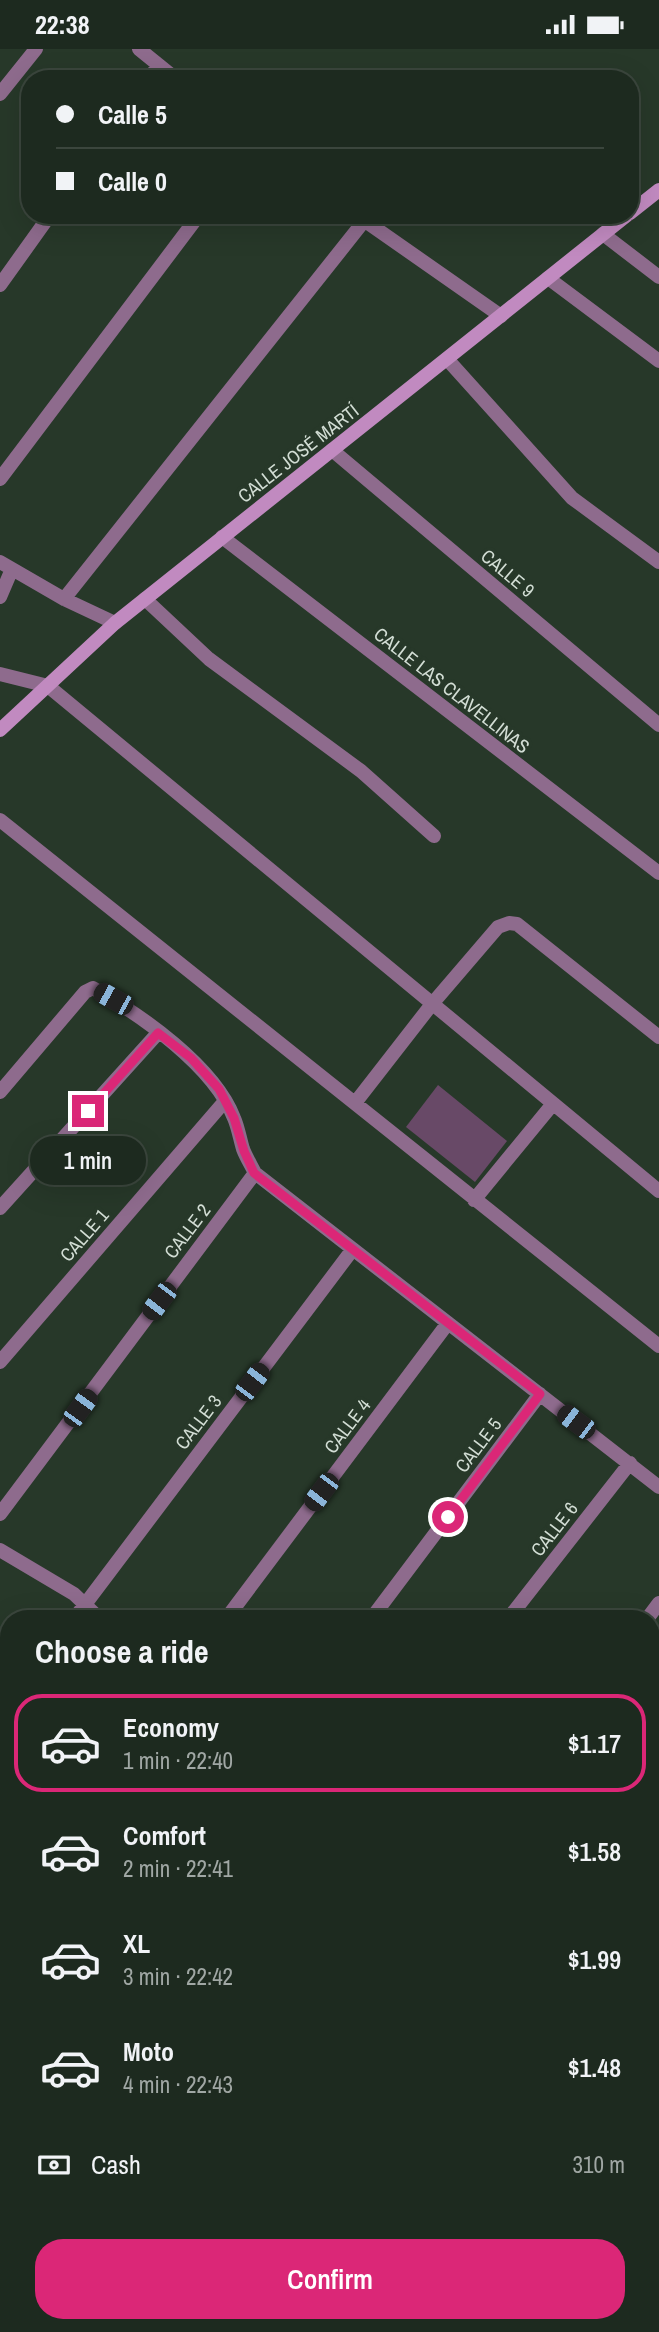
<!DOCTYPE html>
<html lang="en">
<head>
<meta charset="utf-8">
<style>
	body { margin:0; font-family:"Archivo Narrow",sans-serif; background:#2a362c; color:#f1f3f6; height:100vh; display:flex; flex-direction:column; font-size:26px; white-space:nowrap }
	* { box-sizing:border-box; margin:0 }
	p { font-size:23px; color:#a0a7a4 }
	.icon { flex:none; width:38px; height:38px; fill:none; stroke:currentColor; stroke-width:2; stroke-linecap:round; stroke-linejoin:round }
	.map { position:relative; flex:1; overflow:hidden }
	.details { position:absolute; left:0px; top:1561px; width:660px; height:723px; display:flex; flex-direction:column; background:#1d2a1f; border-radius:28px 28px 0 0; box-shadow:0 7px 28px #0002,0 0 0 2px #3b463d }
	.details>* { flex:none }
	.top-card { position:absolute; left:21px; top:21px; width:618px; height:154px; border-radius:28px; box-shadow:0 7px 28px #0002,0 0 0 2px #3b463d; display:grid; align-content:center; height:154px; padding:0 35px; background:#1d2a1f }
	.end { position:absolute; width:32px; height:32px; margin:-16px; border:9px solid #db2777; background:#fff; box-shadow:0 0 0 4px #fff }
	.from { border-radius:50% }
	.bubble { position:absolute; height:49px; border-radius:24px; background:#1d2a1f; box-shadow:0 7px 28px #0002,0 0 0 2px #3b463d; font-size:23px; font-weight:600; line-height:49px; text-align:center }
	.car { position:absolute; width:21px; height:42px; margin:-21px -10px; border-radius:9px; box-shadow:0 0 5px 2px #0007; background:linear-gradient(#222 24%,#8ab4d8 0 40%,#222 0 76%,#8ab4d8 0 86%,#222 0) }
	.top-card b { display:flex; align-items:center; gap:24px; height:66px; font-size:26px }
	.top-card b+b { border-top:2px solid #3b463d }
	.top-card i { width:18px; height:18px; background:#f1f3f6 }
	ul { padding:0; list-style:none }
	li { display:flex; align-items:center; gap:21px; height:98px; margin:0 14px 10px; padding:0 21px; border:4px solid transparent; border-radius:28px }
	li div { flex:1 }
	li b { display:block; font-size:26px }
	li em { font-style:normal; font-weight:600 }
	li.on { border-color:#db2777 }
	li>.icon { width:63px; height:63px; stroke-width:1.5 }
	h2 { padding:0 35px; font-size:32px; line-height:84px }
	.pay { display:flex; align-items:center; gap:18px; height:77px; padding:0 35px; font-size:26px }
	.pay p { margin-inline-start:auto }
	.cta { display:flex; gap:14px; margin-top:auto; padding:14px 35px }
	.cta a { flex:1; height:80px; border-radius:28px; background:#db2777; color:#fff; font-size:28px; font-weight:600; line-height:80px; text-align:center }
	.status { display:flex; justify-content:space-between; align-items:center; height:49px; padding:0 35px; background:#1d2a1f; direction:ltr }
	.status svg { height:19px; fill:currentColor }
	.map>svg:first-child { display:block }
	.grass { fill:#684967 }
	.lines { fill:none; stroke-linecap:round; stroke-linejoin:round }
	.minor { stroke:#8e6b8d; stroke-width:14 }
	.secondary { stroke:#c18ac0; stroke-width:14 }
	.route { stroke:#db2777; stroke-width:9 }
	.labels { text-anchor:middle; stroke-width:7; stroke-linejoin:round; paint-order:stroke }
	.street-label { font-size:19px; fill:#d2ddd4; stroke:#273829 }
</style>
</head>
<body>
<div class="status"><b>22:38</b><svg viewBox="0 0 49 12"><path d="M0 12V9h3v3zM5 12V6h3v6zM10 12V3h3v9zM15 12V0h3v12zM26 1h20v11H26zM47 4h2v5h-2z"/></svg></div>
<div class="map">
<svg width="659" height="2283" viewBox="0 0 659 2283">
	<rect width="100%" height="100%" fill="#273829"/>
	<path class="grass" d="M 438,1036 L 507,1092 L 475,1133 L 406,1078 Z"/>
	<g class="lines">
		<path class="minor" d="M 139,0 L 176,30
			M 149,30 L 158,17
			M 0,45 L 36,0
			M 358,167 L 501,267
			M 603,185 L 659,228
			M 548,229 L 659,312
			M 0,236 L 50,166
			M 447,310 L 572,449 L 659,513
			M 332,401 L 659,676
			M 0,430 L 199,166
			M 222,488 L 659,824
			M 0,513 L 64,550 L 115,574
			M 0,548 L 12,520
			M 64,550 L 364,172
			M 145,550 L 209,610 L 361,722 L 434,787
			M 0,625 L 48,637 L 659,1142
			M 0,771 L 659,1297
			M 0,1043 L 85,943 L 93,939 C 141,966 214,1017 234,1069 C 238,1078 240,1090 243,1100 C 246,1108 251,1116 255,1124 L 659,1438
			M 355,1054 L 432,955 L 498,878 L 509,874 L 517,875 L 659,988
			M 474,1151 L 552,1056
			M 0,1159 L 158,984
			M 0,1313 L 225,1052
			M 0,1465 L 255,1124
			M 0,1501 L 74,1545 L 100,1570
			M 74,1570 L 353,1200
			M 226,1570 L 448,1274
			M 371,1570 L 540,1345
			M 508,1570 L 630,1414
			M 647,1570 L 659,1554
			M 651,1732 L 659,1723
			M 651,1830 L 659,1838
			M 0,1867 L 9,1875
			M 651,1883 L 659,1878
			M 651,2090 L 659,2086
			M 0,2104 L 5,2118
			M 651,2246 L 659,2241
			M 421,2283 L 428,2275
			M 601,2283 L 611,2275"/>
		<path class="secondary" d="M 630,164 L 659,141
			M 0,681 L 115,574 L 627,166"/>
	</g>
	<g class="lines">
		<path class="route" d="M 88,1062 L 158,984 L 191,1009 L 219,1040 L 234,1069 L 244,1102 L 254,1124 L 540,1345 L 448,1468"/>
	</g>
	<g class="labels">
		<g class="street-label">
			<text transform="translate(298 404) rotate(-38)" y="7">CALLE JOSÉ MARTÍ</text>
			<text transform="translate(508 524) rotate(40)" y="7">CALLE 9</text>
			<text transform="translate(452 641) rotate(38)" y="7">CALLE LAS CLAVELLINAS</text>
			<text transform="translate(187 1182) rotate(-53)" y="7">CALLE 2</text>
			<text transform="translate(84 1186) rotate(-49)" y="7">CALLE 1</text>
			<text transform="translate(198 1373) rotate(-53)" y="7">CALLE 3</text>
			<text transform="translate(347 1377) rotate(-53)" y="7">CALLE 4</text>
			<text transform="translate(478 1396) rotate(-53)" y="7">CALLE 5</text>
			<text transform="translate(554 1480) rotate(-52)" y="7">CALLE 6</text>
		</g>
	</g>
</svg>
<i class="end from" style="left:448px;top:1468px"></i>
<i class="end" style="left:88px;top:1062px"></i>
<div class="bubble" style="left:30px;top:1087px;width:116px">1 min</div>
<i class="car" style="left:113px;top:950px;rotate:299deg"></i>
<i class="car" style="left:159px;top:1252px;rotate:217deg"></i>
<i class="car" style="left:252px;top:1333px;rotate:37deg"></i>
<i class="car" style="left:80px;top:1359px;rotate:36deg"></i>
<i class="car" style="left:576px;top:1373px;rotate:307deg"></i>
<i class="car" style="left:321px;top:1443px;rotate:217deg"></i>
<div class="top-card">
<b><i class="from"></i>Calle 5</b>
<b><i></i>Calle 0</b>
</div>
<section class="details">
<h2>Choose a ride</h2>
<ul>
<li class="on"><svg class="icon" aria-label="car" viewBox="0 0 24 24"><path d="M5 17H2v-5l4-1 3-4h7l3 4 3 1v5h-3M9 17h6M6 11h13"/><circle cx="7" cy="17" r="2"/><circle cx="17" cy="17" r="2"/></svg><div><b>Economy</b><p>1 min · 22:40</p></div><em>$1.17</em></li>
<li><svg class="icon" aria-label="car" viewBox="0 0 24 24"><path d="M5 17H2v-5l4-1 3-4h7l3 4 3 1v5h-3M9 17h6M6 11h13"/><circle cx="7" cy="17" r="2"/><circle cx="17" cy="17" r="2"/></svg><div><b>Comfort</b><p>2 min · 22:41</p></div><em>$1.58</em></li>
<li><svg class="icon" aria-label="car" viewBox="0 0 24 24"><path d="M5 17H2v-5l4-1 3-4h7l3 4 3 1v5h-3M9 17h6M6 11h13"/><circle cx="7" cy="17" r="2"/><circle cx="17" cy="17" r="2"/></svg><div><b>XL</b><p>3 min · 22:42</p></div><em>$1.99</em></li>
<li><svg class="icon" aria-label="car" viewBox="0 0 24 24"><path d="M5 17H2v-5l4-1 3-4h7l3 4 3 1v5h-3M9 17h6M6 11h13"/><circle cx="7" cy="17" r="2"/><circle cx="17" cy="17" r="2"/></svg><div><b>Moto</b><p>4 min · 22:43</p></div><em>$1.48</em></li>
</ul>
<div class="pay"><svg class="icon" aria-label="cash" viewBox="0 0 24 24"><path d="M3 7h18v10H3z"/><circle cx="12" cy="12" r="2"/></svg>Cash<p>310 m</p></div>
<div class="cta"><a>Confirm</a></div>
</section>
</div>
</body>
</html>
